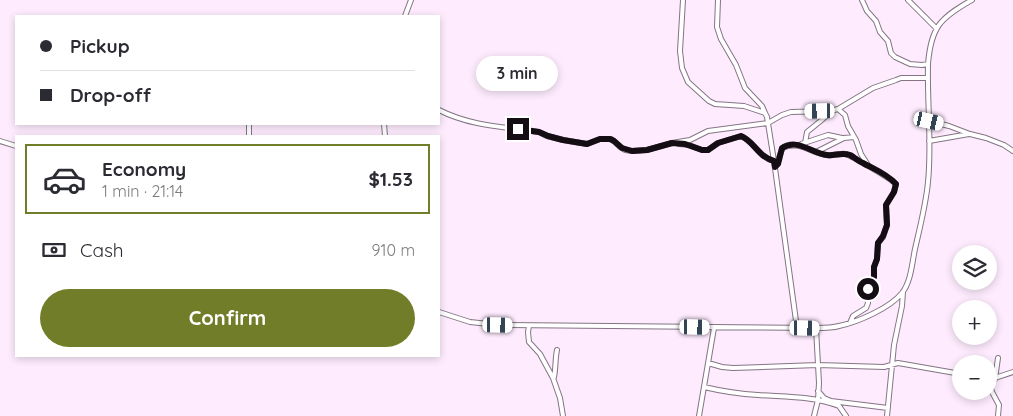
<!DOCTYPE html>
<html lang="en">
<head>
<meta charset="utf-8">
<style>
	body { margin:0; font-family:Quicksand,sans-serif; background:#f7f7f7; color:#2b2b33; height:100vh; display:flex; flex-direction:column; font-size:19px; white-space:nowrap }
	* { box-sizing:border-box; margin:0 }
	p { font-size:16px; color:#7c7c81 }
	.icon { flex:none; width:28px; height:28px; fill:none; stroke:currentColor; stroke-width:2; stroke-linecap:round; stroke-linejoin:round }
	.map { position:relative; flex:1; overflow:hidden }
	.panel { position:absolute; left:15px; top:135px; width:425px; height:222px; display:flex; flex-direction:column; background:#fff; border-radius:0px; box-shadow:0 2px 8px #0003 }
	.panel>* { flex:none }
	.top-card { position:absolute; left:15px; top:15px; width:425px; height:110px; border-radius:0px; box-shadow:0 2px 8px #0003; display:grid; align-content:center; height:110px; padding:0 25px; background:#fff }
	.fabs { position:absolute; left:952px; top:245px; display:grid; gap:10px }
	.fabs a { display:grid; place-items:center; width:45px; height:45px; border-radius:50%; background:#fff; box-shadow:0 2px 8px #0003; font-size:25px }
	.end { position:absolute; width:22px; height:22px; margin:-11px; border:6px solid #140e14; background:#fff; box-shadow:0 0 0 2px #fff }
	.from { border-radius:50% }
	.bubble { position:absolute; height:35px; border-radius:18px; background:#fff; box-shadow:0 2px 8px #0003; font-size:16px; font-weight:800; line-height:35px; text-align:center }
	.car { position:absolute; width:15px; height:30px; margin:-15px -8px; border-radius:6px; box-shadow:0 0 4px 1px #0007; background:linear-gradient(#fff 24%,#345 0 40%,#fff 0 76%,#345 0 86%,#fff 0) }
	.top-card b { display:flex; align-items:center; gap:18px; height:48px; font-size:19px }
	.top-card b+b { border-top:1px solid #e1e1e2 }
	.top-card i { width:12px; height:12px; background:#2b2b33 }
	ul { padding:9px 0 0; list-style:none }
	li { display:flex; align-items:center; gap:15px; height:70px; margin:0 10px 8px; padding:0 15px; border:2px solid transparent; border-radius:0px }
	li div { flex:1 }
	li b { display:block; font-size:19px }
	li em { font-style:normal; font-weight:800 }
	li.on { border-color:#727d29 }
	li>.icon { width:45px; height:45px; stroke-width:1.5 }
	.pay { display:flex; align-items:center; gap:12px; height:55px; padding:0 25px; font-size:19px }
	.pay p { margin-inline-start:auto }
	.action { display:flex; gap:10px; margin-top:auto; padding:10px 25px }
	.action a { flex:1; height:58px; border-radius:30px; background:#727d29; color:#fff; font-size:20px; font-weight:800; line-height:58px; text-align:center }
	.map>svg:first-child { display:block }
	.lines { fill:none; stroke-linecap:round; stroke-linejoin:round }
	.street-casing { stroke:#847484; stroke-width:6 }
	.street { stroke:#fff; stroke-width:4 }
	.route { stroke:#140e14; stroke-width:6 }
</style>
</head>
<body>
<div class="map">
<svg width="1013" height="416" viewBox="0 0 1013 416">
	<rect width="100%" height="100%" fill="#feecfe"/>
	<g class="lines">
		<defs>
			<path id="street" d="M 683,0 L 680,51 L 682,68 L 688,82 L 709,101 L 715,104 L 744,106 L 765,113 L 767,117 L 774,161 L 797,328
				M 718,0 L 717,27 L 721,39 L 736,65 L 745,88 L 762,106 L 765,113
				M 862,0 L 867,11 L 876,21 L 880,32 L 888,41 L 891,53 L 895,57 L 910,64 L 922,65 L 928,64
				M 908,0 L 936,28
				M 405,16 L 411,0
				M 838,109 L 845,115 L 848,126 L 856,140 L 861,154 L 868,165
				M 439,110 C 470,126 505,127 539,132 L 547,136 L 563,140 L 587,144 L 600,139 L 611,139 L 614,141 L 620,147 L 625,150 L 632,151 L 647,150 L 672,143 L 690,140 L 708,131 L 768,123 L 782,115 L 791,112 L 830,111 L 838,109 L 873,88 L 896,80 L 901,78 L 928,78
				M 929,121 L 949,126 L 970,134 L 986,138 L 1004,145 L 1013,151
				M 249,124 L 249,136
				M 384,124 L 385,136
				M 0,141 L 16,146
				M 929,141 L 969,134
				M 805,143 L 807,132 L 823,119 L 830,111
				M 679,144 L 689,145 L 702,150 L 708,150 L 718,143 L 741,136 C 754,141 758,157 774,161
				M 801,144 L 828,135 L 842,138
				M 816,152 L 844,138 L 854,137
				M 775,167 C 780,161 779,152 784,147 C 802,142 806,150 822,154 C 825,155 830,156 833,155 C 838,155 841,153 845,154 C 851,155 891,179 896,184 L 894,192 L 886,205 L 887,225 L 883,237 L 878,243 L 877,259 L 874,267 L 874,277 L 867,291 L 868,303 L 866,308 L 853,316 L 850,323
				M 439,312 L 470,322 L 498,325 L 816,328 C 824,328 832,328 839,326 C 858,322 890,308 902,293 C 911,282 912,263 915,249 C 920,227 926,204 928,182 C 932,143 927,103 928,64 C 931,27 940,18 972,0
				M 529,326 L 528,332 L 529,342 L 540,354 L 553,378 L 560,398 L 563,416
				M 708,363 L 722,367 L 733,368 L 818,365 L 884,367 L 898,363 L 961,374
				M 554,377 C 556,368 555,359 557,350
				M 995,379 L 998,358
				M 989,380 L 992,392 L 999,405 L 998,416
				M 989,380 L 1013,372
				M 704,387 C 721,391 740,394 758,395 C 785,397 814,396 839,406 L 846,416
				M 818,391 L 824,398 L 831,401 L 888,408
				M 699,416 L 714,328
				M 814,416 L 818,400 L 819,383 L 816,328
				M 887,416 L 894,345 L 902,306 L 903,292"/>
		</defs>
		<use href="#street" class="street-casing"/>
		<use href="#street" class="street"/>
	</g>
	<g class="lines">
		<path class="route" d="M 518,129 L 539,132 L 548,136 L 563,140 L 587,144 L 600,139 L 610,139 L 614,141 L 622,148 L 632,151 L 647,150 L 672,143 L 685,144 L 702,150 L 708,150 L 718,143 L 741,136 C 754,141 757,156 774,161 L 775,167 L 778,164 L 782,148 C 798,138 811,153 827,155 C 834,156 842,152 850,155 C 854,157 858,161 863,163 C 874,169 887,174 896,184 L 894,192 L 886,205 L 887,225 L 883,236 L 878,243 L 877,259 L 874,267 L 874,277 L 868,289"/>
	</g>
</svg>
<div class="fabs">
<a><svg class="icon" aria-label="layers" viewBox="0 0 24 24"><path d="M12 4l9 5-9 5-9-5zM3 14l9 5 9-5"/></svg></a>
<a>+</a>
<a>−</a>
</div>
<i class="end from" style="left:868px;top:289px"></i>
<i class="end" style="left:518px;top:129px"></i>
<div class="bubble" style="left:476px;top:56px;width:82px">3 min</div>
<i class="car" style="left:820px;top:111px;rotate:269deg"></i>
<i class="car" style="left:929px;top:121px;rotate:103deg"></i>
<i class="car" style="left:498px;top:325px;rotate:91deg"></i>
<i class="car" style="left:695px;top:327px;rotate:91deg"></i>
<i class="car" style="left:805px;top:328px;rotate:91deg"></i>
<div class="top-card">
<b><i class="from"></i>Pickup</b>
<b><i></i>Drop-off</b>
</div>
<section class="panel">
<ul>
<li class="on"><svg class="icon" aria-label="car" viewBox="0 0 24 24"><path d="M5 17H2v-5l4-1 3-4h7l3 4 3 1v5h-3M9 17h6M6 11h13"/><circle cx="7" cy="17" r="2"/><circle cx="17" cy="17" r="2"/></svg><div><b>Economy</b><p>1 min · 21:14</p></div><em>$1.53</em></li>
</ul>
<div class="pay"><svg class="icon" aria-label="cash" viewBox="0 0 24 24"><path d="M3 7h18v10H3z"/><circle cx="12" cy="12" r="2"/></svg>Cash<p>910 m</p></div>
<div class="action"><a>Confirm</a></div>
</section>
</div>
</body>
</html>
